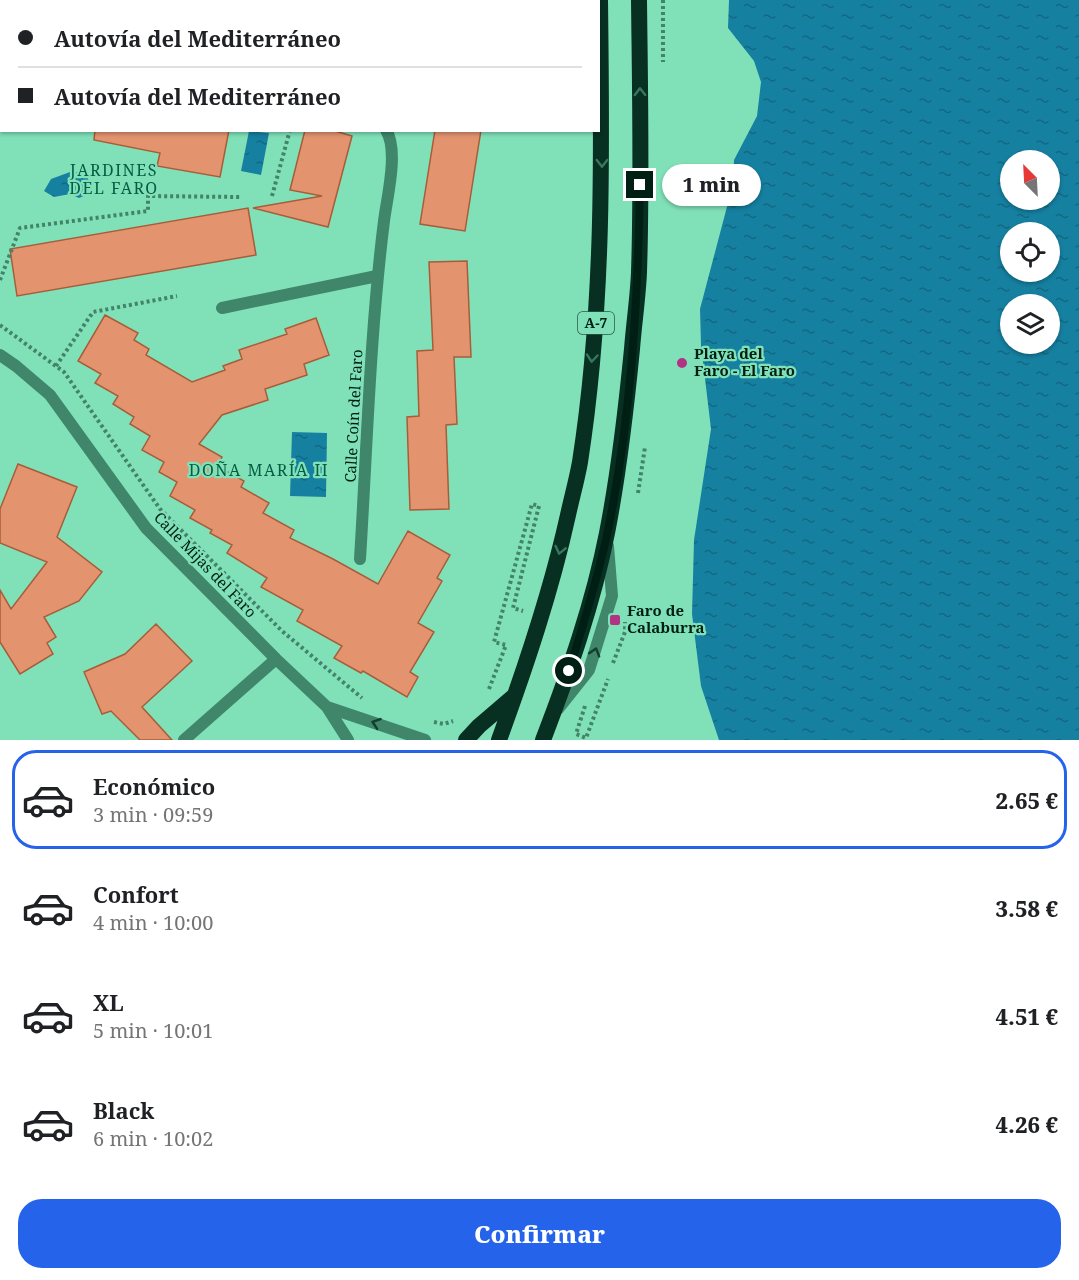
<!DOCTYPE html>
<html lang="es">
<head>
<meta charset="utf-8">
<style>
	body { margin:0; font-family:"Noto Serif",serif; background:#f2f2f2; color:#202124; height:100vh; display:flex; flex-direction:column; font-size:22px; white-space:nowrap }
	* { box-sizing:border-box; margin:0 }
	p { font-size:20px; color:#757577 }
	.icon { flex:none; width:33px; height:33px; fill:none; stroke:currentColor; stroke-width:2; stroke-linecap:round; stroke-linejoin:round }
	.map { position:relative; height:740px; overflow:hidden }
	.drawer { display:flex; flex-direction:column; background:#fff; flex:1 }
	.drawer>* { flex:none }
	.top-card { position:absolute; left:0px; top:0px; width:600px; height:132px; box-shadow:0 2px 4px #0004; display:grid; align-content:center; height:132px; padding:0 18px; background:#fff }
	.needle { width:39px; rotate:336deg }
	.fabs { position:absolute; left:1000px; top:150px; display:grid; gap:12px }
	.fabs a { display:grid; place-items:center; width:60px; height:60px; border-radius:50%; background:#fff; box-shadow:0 2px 4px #0004; font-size:30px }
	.end { position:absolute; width:27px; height:27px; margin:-14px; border:8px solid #001f14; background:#fff; box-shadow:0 0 0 3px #fff }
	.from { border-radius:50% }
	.bubble { position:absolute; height:42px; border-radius:21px; background:#fff; box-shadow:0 2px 4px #0004; font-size:20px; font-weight:800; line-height:42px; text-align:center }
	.top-card b { display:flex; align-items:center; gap:21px; height:57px; font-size:22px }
	.top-card b+b { border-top:2px solid #e0e0e0 }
	.top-card i { width:15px; height:15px; background:#202124 }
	ul { padding:10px 0 0; list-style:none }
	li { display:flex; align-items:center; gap:18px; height:99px; margin:0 12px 9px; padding:0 6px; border:3px solid transparent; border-radius:24px }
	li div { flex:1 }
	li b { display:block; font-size:22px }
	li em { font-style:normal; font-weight:800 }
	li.on { border-color:#2563eb }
	li>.icon { width:54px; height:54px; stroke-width:1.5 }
	.button { display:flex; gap:12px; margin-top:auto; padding:12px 18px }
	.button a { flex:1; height:69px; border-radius:24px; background:#2563eb; color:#fff; font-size:24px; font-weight:800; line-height:69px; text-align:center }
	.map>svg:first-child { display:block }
	.water { fill:url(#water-ripples); fill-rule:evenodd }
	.building { fill:#e3946f; stroke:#a75d39; stroke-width:1.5 }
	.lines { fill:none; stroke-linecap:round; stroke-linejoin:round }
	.path { stroke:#428369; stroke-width:4; stroke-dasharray:3 3; stroke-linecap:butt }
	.service { stroke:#3f866a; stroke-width:12 }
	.minor { stroke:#3f866a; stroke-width:12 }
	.trunk { stroke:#073022; stroke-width:16 }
	.oneway { stroke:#37775e }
	.oneway2 { stroke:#133e2e }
	.route { stroke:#001f14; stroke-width:8 }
	.poi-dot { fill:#b13484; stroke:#80e1b9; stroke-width:2 }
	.labels { text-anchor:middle; stroke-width:4.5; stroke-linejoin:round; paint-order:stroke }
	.shield { fill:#80e1b9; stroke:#265946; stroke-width:1.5 }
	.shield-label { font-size:14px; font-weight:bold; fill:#001f14 }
	.poi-label { font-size:15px; font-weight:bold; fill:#001f14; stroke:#80e1b9; text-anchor:start }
	.street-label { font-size:15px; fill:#001f14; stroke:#80e1b9 }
	.neighbourhood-label { font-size:16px; letter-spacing:1.5px; fill:#055d43; stroke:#80e1b9 }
</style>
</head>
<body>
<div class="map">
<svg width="1079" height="740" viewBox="0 0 1079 740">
	<defs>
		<pattern id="water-ripples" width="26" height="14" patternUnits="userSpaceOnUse" patternTransform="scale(1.5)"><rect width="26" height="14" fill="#1680a1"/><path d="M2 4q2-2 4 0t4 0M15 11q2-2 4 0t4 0" fill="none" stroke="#126882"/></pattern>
	</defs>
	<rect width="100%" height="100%" fill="#80e1b9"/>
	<path class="water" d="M 729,0 L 1079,0 L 1079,740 L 719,740 L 701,686 L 692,614 L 694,540 L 711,429 L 701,345 L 700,309 L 733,184 L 734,160 L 757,116 L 761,82 L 754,61 L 728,28 ZM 1011,160 L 1050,160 L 1050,200 L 1011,200 ZM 1050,232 L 1050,272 L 1011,272 L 1011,232 ZM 1050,304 L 1050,344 L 1011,344 L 1011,304 Z
		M 249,131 L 269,133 L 261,175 L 241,171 Z
		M 70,172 L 87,173 L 89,183 L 86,195 L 79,198 L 70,194 L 54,197 L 44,191 L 51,179 Z
		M 292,432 L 327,433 L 326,497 L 290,496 Z"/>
	<path class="building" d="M 95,130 L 229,130 L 220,177 L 157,166 L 160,153 L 94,140 Z
		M 305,130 L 332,130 L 352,136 L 328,227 L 253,208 L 322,196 L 290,190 Z
		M 435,130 L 481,130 L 465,231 L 420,224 Z
		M 248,208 L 256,255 L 17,296 L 10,249 Z
		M 467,261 L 471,357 L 454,357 L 457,424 L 446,425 L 449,509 L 410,510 L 407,417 L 419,416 L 417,351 L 433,350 L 429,262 Z
		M 105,315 L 138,333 L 134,340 L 149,349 L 146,355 L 192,382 L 225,370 L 223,366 L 242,359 L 239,350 L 287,334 L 285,329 L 316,318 L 329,355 L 304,364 L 307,375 L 265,389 L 268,400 L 222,415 L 199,444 L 222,457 L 217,466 L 244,481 L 241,487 L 269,503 L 263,513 L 294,530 L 290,538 L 333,559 L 378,584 L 408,531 L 450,555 L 437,578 L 442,581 L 418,623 L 434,632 L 410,672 L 418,677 L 407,697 L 363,671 L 361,673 L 334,658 L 342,646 L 297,621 L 303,610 L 261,587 L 267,578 L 227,553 L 232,545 L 210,533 L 212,530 L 190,518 L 195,510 L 170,496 L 177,482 L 159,472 L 164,462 L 142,450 L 150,436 L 130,424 L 134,417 L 113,404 L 118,396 L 95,383 L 101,374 L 78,361 Z
		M 18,464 L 77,487 L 57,537 L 102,572 L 79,601 L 44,617 L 56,637 L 47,643 L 53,654 L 20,674 L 0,642 L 0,590 L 11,609 L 47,562 L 0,543 L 0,509 Z
		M 156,624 L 192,661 L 142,707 L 172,740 L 140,740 L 111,711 L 102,714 L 84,672 L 125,654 Z"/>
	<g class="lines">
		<path class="path" d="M 663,0 L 663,62
			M 272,196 L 290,130
			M 0,280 L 20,228 L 148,211 L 148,196 L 241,197
			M 0,325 L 64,372 L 160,509 L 282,631 L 362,698
			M 56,366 L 93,312 L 177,296
			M 638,493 L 645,447
			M 613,663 L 625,632 L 625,622
			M 489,689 L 506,645 L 494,642 L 532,504 L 539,506 L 513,608 L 523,611
			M 585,706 L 576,734 L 586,738 L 608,679
			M 434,722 L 444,724 L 453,721"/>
		<path class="service" d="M 558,709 L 589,670 L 612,596 L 608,546"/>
		<path class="minor" d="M 0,57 L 2,56
			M 222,308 L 377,276
			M 0,355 L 16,366 L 50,395 L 146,528 L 276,659 L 327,707 L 348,740
			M 360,559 C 367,446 370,333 384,221 C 387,197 399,151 386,130
			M 327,707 L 425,740
			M 184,740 L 276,659"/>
		<path class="trunk" d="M 466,740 L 479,726 L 514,696
			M 499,740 C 526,666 551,592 568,515 C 572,497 577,479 580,462 C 604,307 602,156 600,0
			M 543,740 C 569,672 593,604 607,533 C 619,472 626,410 632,349 C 634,323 638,297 639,272 C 642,181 640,91 639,0"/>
	</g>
	<defs><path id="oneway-chevron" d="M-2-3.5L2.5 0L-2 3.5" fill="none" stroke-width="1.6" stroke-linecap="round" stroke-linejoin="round" transform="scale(1.5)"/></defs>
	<g class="oneway">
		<use href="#oneway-chevron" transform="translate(640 92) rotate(-91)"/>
		<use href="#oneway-chevron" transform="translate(602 163) rotate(90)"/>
		<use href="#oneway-chevron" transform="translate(592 358) rotate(95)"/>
		<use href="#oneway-chevron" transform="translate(560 550) rotate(103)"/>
	</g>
	<g class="oneway2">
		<use href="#oneway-chevron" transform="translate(595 652) rotate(-73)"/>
		<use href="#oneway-chevron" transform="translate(376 723) rotate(-161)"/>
	</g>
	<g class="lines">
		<path class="route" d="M 569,671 C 583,626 597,581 607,535 C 631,420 638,301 640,185"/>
	</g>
	<g class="poi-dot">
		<circle cx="682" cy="363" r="6"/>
		<rect x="609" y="614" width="12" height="12" rx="3"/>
	</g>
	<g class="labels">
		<rect class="shield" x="578" y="312" width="36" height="22" rx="4.5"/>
		<g class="shield-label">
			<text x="596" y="328">A-7</text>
		</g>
		<g class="poi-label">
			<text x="694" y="359">Playa del<tspan x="694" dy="17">Faro - El Faro</tspan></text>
			<text x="627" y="616">Faro de<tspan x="627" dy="17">Calaburra</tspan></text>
		</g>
		<g class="street-label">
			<text transform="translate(354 416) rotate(-87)" y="5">Calle Coín del Faro</text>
			<text transform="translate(205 565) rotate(46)" y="5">Calle Mijas del Faro</text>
		</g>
		<g class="neighbourhood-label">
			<text x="114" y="176">JARDINES<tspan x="114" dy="18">DEL FARO</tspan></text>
			<text x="259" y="476">DOÑA MARÍA II</text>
		</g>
	</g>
</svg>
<div class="fabs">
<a><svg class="needle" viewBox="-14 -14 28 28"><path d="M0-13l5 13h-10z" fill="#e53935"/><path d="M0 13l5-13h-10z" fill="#757577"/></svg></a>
<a><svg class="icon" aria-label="locate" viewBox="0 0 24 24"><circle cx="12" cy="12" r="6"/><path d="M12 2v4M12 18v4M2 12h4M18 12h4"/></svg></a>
<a><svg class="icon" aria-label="layers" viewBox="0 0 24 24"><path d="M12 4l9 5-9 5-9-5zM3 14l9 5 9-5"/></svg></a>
</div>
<i class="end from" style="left:569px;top:671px"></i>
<i class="end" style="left:640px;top:185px"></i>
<div class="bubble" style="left:662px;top:164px;width:99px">1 min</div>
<div class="top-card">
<b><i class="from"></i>Autovía del Mediterráneo</b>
<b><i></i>Autovía del Mediterráneo</b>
</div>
</div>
<section class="drawer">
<ul>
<li class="on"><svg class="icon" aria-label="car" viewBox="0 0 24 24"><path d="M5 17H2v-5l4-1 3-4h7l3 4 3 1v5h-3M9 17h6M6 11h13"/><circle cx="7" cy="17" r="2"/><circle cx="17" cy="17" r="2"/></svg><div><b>Económico</b><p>3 min · 09:59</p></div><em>2.65 €</em></li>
<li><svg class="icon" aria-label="car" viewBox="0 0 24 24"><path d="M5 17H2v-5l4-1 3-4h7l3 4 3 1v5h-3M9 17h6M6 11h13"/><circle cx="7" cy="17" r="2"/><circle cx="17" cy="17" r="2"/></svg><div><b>Confort</b><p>4 min · 10:00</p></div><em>3.58 €</em></li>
<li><svg class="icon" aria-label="car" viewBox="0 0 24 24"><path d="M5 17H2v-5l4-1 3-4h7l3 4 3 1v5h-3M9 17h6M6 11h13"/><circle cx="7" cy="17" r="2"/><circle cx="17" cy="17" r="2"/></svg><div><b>XL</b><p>5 min · 10:01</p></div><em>4.51 €</em></li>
<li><svg class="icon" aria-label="car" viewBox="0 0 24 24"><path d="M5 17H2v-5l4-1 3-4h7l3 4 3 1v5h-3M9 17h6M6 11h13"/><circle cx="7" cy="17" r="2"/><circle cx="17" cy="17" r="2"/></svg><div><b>Black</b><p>6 min · 10:02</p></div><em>4.26 €</em></li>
</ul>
<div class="button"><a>Confirmar</a></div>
</section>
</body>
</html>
